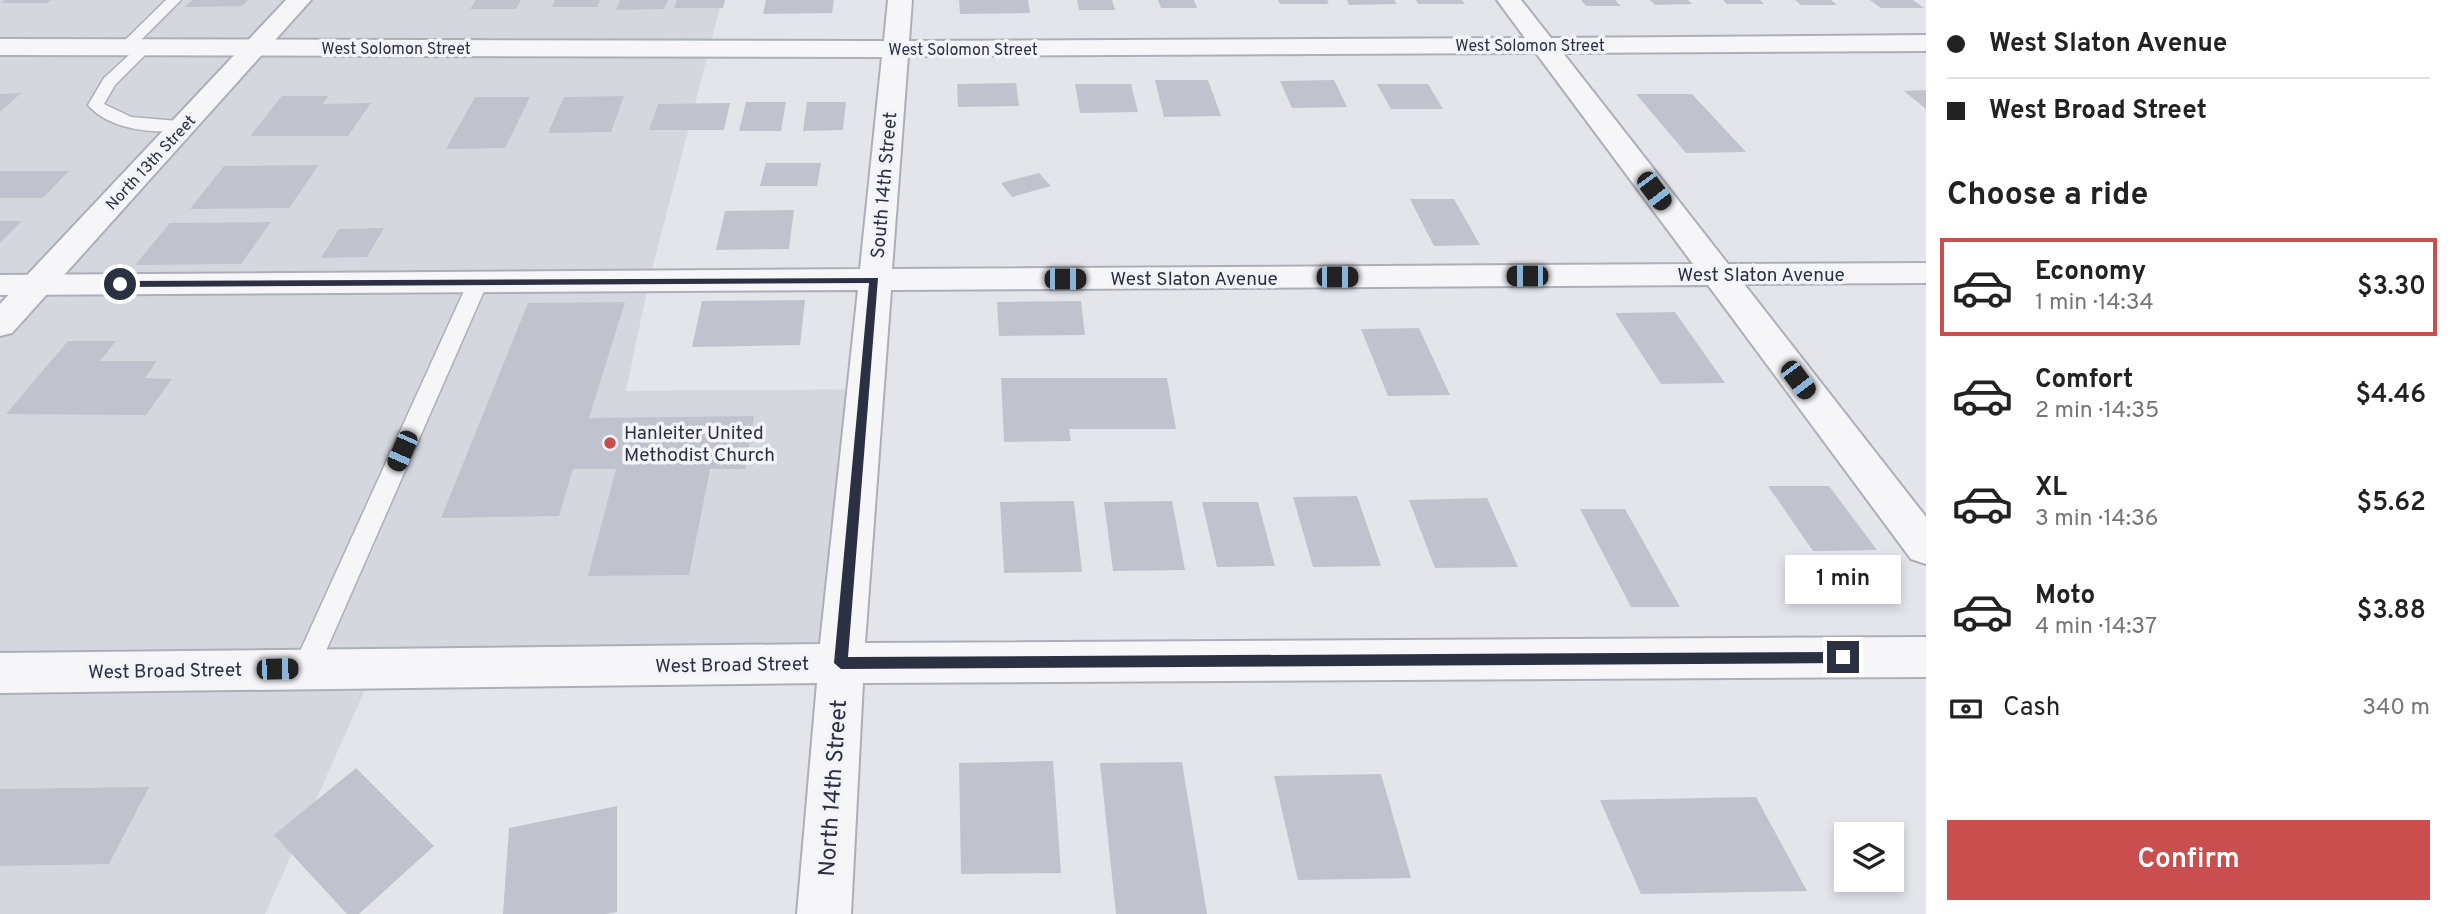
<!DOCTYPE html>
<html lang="en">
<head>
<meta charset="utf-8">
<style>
	body { margin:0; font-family:Overpass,sans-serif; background:#f6f6f6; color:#222; height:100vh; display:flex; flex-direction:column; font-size:26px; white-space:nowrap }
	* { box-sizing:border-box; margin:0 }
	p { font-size:23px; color:#767676 }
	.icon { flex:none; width:38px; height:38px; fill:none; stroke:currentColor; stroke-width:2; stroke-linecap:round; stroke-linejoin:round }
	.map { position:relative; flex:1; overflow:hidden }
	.panel { display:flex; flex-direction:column; background:#fff; width:525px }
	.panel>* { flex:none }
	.banner { display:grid; align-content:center; height:154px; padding:0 21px; background:#fff }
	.buttons { position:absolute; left:1834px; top:822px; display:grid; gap:14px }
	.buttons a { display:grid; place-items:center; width:70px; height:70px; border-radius:0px; background:#fff; box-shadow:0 4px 10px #0003; font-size:35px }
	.end { position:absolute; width:32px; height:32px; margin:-16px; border:9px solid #2b3042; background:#fff; box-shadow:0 0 0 4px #fff }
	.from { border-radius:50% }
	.bubble { position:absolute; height:49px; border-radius:0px; background:#fff; box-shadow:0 4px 10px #0003; font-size:23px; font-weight:600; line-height:49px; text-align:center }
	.car { position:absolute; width:21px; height:42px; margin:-21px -10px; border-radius:9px; box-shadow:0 0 5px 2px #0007; background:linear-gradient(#222 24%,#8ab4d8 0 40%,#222 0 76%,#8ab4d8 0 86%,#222 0) }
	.banner b { display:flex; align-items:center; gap:24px; height:66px; font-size:26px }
	.banner b+b { border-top:2px solid #e0e0e0 }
	.banner i { width:18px; height:18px; background:#222 }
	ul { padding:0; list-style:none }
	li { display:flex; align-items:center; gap:21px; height:98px; margin:0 14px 10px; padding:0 7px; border:4px solid transparent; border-radius:0px }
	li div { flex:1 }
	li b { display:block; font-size:26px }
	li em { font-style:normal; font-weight:600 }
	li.current { border-color:#ca4e4d }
	li>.icon { width:63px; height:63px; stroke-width:1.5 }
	h2 { padding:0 21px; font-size:32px; line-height:84px }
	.pay { display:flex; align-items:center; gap:18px; height:77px; padding:0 21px; font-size:26px }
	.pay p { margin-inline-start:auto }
	.primary-button { display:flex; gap:14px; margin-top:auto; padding:14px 21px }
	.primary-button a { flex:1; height:80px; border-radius:0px; background:#ca4e4d; color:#fff; font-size:28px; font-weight:600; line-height:80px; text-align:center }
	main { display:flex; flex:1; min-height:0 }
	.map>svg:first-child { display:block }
	.built { fill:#d5d7df }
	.building { fill:#c0c3cd }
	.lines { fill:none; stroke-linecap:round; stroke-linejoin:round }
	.service-casing { stroke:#acafb8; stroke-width:3 }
	.minor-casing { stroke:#acafb8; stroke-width:4 }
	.tertiary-casing { stroke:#acafb8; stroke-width:4 }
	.service { fill:#f6f6f9; fill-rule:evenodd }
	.minor { fill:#f6f6f9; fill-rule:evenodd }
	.tertiary { fill:#f6f6f9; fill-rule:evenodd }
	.route { fill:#2b3042 }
	.poi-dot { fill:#ca4e4d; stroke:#f3f4f8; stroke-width:2.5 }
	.labels { text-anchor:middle; stroke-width:7; stroke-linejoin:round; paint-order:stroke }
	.far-street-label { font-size:16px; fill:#2b3042; stroke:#f3f4f8 }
	.street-label { font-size:19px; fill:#2b3042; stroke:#f3f4f8 }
	.poi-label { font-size:19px; fill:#2b3042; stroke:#f3f4f8; text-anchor:start }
	.near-street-label { font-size:23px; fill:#2b3042; stroke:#f3f4f8 }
</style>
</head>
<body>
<main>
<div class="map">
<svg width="1926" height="914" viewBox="0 0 1926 914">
	<rect width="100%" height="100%" fill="#e3e5eb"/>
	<path class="built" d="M 0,0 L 722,0 L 649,281 L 626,391 L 870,389 L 855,653 L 381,654 L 265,914 L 0,914 L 0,332 L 48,278 L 0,278 Z"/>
	<path class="building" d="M 5,0 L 51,0 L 47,3 L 0,3 Z
		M 192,0 L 248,0 L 242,6 L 185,7 Z
		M 476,0 L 521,0 L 516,9 L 470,9 Z
		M 555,0 L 600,0 L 597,7 L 552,7 Z
		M 620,0 L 668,0 L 664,9 L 616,10 Z
		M 677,0 L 725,0 L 723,8 L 674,8 Z
		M 766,0 L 834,0 L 832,13 L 763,14 Z
		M 959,0 L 1028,0 L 1030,13 L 960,14 Z
		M 1077,0 L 1112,0 L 1115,10 L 1079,10 Z
		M 1158,0 L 1194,0 L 1197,8 L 1161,8 Z
		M 1278,0 L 1327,0 L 1329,4 L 1280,4 Z
		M 1347,0 L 1394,0 L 1397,4 L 1349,5 Z
		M 1416,0 L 1462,0 L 1465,4 L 1418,4 Z
		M 1581,0 L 1615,0 L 1621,6 L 1586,6 Z
		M 1650,0 L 1688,0 L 1692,4 L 1655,5 Z
		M 1723,0 L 1760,0 L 1764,4 L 1727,4 Z
		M 1795,0 L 1831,0 L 1837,5 L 1801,5 Z
		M 1870,0 L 1913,0 L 1924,8 L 1881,8 Z
		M 1155,80 L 1208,80 L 1221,116 L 1164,117 Z
		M 1334,80 L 1347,107 L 1292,108 L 1280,81 Z
		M 1016,83 L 1019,106 L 958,107 L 957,84 Z
		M 1075,84 L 1131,84 L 1138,112 L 1080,113 Z
		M 1377,84 L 1428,84 L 1443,109 L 1391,109 Z
		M 1926,90 L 1926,109 L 1904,91 Z
		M 21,93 L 0,112 L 0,94 Z
		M 1636,94 L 1692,94 L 1746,152 L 1686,153 Z
		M 282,96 L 328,96 L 323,104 L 371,103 L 348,136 L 250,136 Z
		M 624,96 L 611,132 L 548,133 L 564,97 Z
		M 475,97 L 530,97 L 505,148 L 446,149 Z
		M 746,102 L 786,102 L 781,131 L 739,131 Z
		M 807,102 L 846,102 L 843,130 L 803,131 Z
		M 730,103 L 724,130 L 649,130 L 658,104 Z
		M 766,163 L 821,163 L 817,186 L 760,186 Z
		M 319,165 L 289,208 L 190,209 L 224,166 Z
		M 0,171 L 69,171 L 43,198 L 0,198 Z
		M 1039,173 L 1051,186 L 1012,197 L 1001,183 Z
		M 1410,199 L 1454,199 L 1480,245 L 1434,246 Z
		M 794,210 L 789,249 L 716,250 L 725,211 Z
		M 0,221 L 22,221 L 0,243 Z
		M 271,222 L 241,264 L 135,265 L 170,223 Z
		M 384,228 L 367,257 L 321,258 L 339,229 Z
		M 805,300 L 800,345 L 692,347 L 702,301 Z
		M 1081,301 L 1085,335 L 999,336 L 997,302 Z
		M 625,302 L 589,418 L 754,416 L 745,469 L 710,469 L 689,575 L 588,576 L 616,469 L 573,469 L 559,516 L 441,518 L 528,303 Z
		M 1675,312 L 1725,383 L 1661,384 L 1615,313 Z
		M 1419,328 L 1450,395 L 1388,396 L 1361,329 Z
		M 68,341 L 116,341 L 100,361 L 157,361 L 145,378 L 172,379 L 146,415 L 6,414 Z
		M 1001,378 L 1167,378 L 1176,429 L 1069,429 L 1071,441 L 1004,442 Z
		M 1768,486 L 1829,486 L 1877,550 L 1813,551 Z
		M 1357,496 L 1381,566 L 1313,567 L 1293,497 Z
		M 1487,498 L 1518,567 L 1435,568 L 1409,500 Z
		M 1074,501 L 1082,572 L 1004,573 L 1000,502 Z
		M 1172,501 L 1185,570 L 1113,571 L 1104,502 Z
		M 1202,502 L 1258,502 L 1275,566 L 1217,567 Z
		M 1580,509 L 1625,509 L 1680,607 L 1631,607 Z
		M 1053,761 L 1061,873 L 961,874 L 959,763 Z
		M 1182,762 L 1207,914 L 1116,914 L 1100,763 Z
		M 356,768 L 434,846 L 359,914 L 347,914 L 274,835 Z
		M 1381,774 L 1411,878 L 1298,880 L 1274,776 Z
		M 149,787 L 109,864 L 0,866 L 0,789 Z
		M 1756,797 L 1807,891 L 1641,894 L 1600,800 Z
		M 617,806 L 617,912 L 606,914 L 503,914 L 509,828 Z"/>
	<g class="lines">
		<defs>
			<path id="service" d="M 166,0 L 181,0 L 130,51 L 120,51 L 118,48 L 120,45 Z
				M 145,44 L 152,48 L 115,85 L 104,104 L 131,117 L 190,122 L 192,125 L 190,128 C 159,136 109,130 88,105 L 104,78 L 140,45 Z
				M 478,276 L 485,278 L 488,282 L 318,669 L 314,677 L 305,681 L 296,677 L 292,669 L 468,282 L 471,278 Z"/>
			<path id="minor" d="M 888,0 L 912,0 L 909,41 L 1525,38 L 1497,0 L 1521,0 L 1551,38 L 1926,35 L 1926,51 L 1563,53 L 1728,264 L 1926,263 L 1926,283 L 1744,284 L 1926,517 L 1926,564 L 1911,559 L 1708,285 L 891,290 L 865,643 L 1926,637 L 1926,677 L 863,683 L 851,914 L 797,914 L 817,683 L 0,693 L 0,653 L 820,644 L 858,290 L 0,295 L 0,275 L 860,269 L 882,57 L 0,55 L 0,39 L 884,41 ZM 1536,53 L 1693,264 L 892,269 L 908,56 Z"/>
			<path id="tertiary" d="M 286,0 L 311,0 L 12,333 L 0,336 L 0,304 Z"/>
		</defs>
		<use href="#service" class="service-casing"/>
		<use href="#minor" class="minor-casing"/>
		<use href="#tertiary" class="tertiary-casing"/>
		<use href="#service" class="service"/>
		<use href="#minor" class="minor"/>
		<use href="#tertiary" class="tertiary"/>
	</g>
	<path class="route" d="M 878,278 L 848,657 L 1843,652 L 1849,657 L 1843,663 L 841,669 L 834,663 L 869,283 L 120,287 L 115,284 L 120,281 Z"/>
	<circle class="poi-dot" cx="610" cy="443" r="7"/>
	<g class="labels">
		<g class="far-street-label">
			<text x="1530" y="51">West Solomon Street</text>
			<text x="396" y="54">West Solomon Street</text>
			<text x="963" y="55">West Solomon Street</text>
			<text transform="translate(150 162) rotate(-47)" y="6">North 13th Street</text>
		</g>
		<g class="street-label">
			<text transform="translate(883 185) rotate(-85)" y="7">South 14th Street</text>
			<text x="1761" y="281">West Slaton Avenue</text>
			<text x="1194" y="285">West Slaton Avenue</text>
			<text transform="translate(732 664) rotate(-1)" y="7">West Broad Street</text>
			<text transform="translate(165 670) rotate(-1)" y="7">West Broad Street</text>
		</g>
		<g class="poi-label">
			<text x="624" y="439">Hanleiter United<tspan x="624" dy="22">Methodist Church</tspan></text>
		</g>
		<g class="near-street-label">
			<text transform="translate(832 788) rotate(-86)" y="8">North 14th Street</text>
		</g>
	</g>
</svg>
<div class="buttons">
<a><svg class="icon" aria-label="layers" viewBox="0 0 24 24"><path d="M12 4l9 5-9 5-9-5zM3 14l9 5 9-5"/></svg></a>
</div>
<i class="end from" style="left:120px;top:284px"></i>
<i class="end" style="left:1843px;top:657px"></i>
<div class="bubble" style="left:1785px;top:555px;width:116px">1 min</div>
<i class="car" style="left:1654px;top:191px;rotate:143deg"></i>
<i class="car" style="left:1527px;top:276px;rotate:270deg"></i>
<i class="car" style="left:1337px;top:277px;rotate:90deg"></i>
<i class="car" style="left:1065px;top:279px;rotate:90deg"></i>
<i class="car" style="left:1798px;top:380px;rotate:143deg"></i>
<i class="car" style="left:402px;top:451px;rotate:204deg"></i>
<i class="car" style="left:277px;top:669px;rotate:89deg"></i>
</div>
<section class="panel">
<div class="banner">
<b><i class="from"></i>West Slaton Avenue</b>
<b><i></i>West Broad Street</b>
</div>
<h2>Choose a ride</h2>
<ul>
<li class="current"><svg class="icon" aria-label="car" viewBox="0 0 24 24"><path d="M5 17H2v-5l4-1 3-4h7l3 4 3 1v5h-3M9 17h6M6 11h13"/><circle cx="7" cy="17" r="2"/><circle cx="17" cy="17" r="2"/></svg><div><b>Economy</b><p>1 min · 14:34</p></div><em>$3.30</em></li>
<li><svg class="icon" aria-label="car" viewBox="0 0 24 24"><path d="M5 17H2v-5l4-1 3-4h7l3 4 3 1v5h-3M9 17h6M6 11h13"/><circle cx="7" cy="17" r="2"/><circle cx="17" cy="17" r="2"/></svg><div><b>Comfort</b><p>2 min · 14:35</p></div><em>$4.46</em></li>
<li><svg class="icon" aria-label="car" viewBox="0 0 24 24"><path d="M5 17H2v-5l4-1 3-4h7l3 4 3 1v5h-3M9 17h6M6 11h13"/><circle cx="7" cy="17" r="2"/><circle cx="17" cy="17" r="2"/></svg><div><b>XL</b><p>3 min · 14:36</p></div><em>$5.62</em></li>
<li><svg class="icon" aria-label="car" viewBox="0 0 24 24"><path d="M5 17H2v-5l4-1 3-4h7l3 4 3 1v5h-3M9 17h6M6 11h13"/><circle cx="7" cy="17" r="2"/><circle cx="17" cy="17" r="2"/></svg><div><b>Moto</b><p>4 min · 14:37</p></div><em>$3.88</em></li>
</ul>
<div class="pay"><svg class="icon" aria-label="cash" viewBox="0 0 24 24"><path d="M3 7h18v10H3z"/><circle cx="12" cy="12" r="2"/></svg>Cash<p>340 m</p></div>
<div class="primary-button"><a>Confirm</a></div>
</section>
</main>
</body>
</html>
